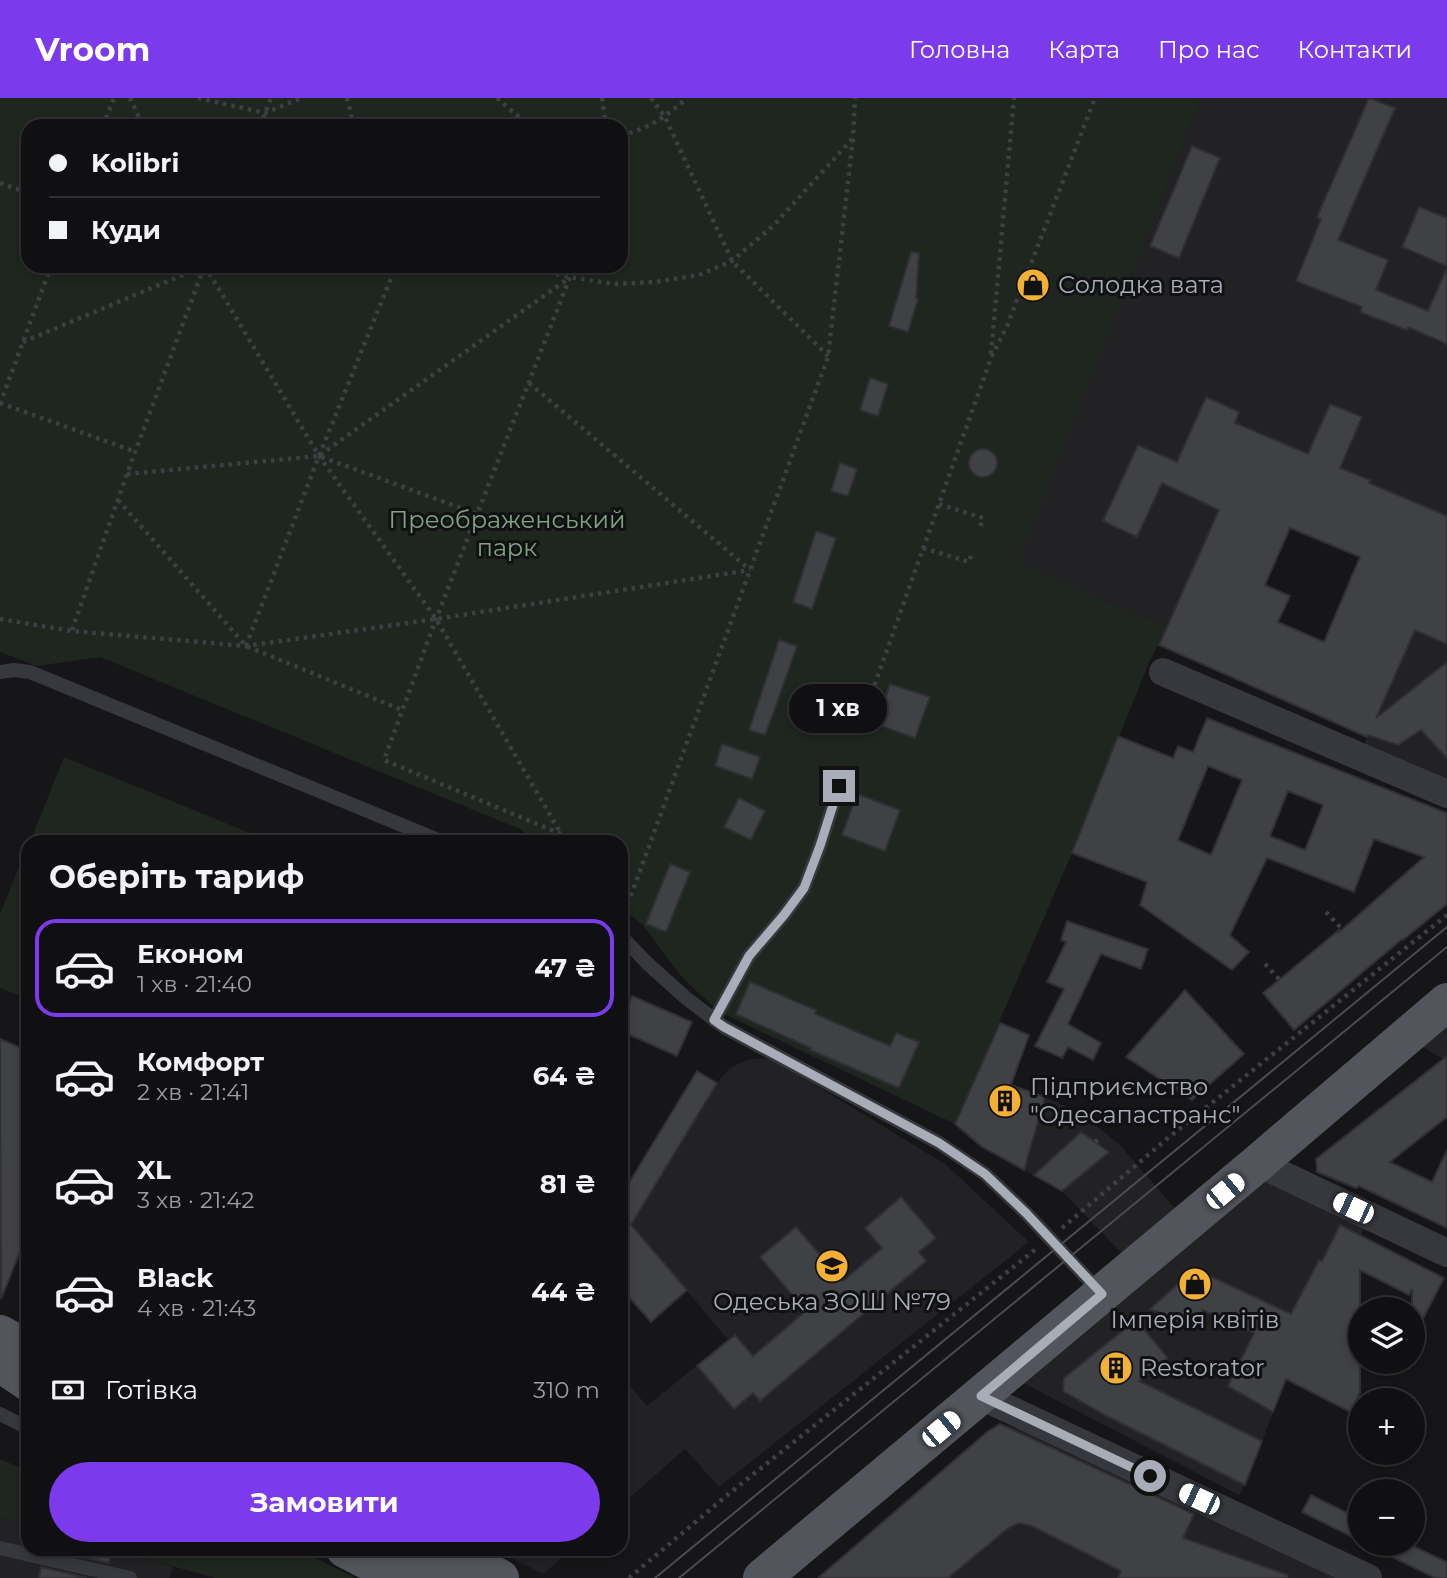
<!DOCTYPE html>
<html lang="uk">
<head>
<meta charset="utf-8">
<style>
	body { margin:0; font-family:Montserrat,sans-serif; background:#1e1e20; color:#f1f3f6; height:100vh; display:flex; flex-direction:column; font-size:26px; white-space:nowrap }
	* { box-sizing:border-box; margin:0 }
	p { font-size:23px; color:#9c9d9f }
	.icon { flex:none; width:38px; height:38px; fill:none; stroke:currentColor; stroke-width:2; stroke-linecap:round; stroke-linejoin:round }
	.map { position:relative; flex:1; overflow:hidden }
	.panel { position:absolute; left:21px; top:737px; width:607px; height:721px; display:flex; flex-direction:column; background:#101012; border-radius:21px; box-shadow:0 4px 10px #0003,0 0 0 2px #303032 }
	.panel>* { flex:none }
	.guide { position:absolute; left:21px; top:21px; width:607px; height:154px; border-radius:21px; box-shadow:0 4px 10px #0003,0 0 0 2px #303032; display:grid; align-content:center; height:154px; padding:0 28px; background:#101012 }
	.fabs { position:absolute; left:1348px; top:1199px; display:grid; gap:14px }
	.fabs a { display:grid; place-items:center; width:77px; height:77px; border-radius:50%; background:#101012; box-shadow:0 4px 10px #0003,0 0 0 2px #303032; font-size:35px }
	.end { position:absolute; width:32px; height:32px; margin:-16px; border:9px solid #a8adb8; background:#111; box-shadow:0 0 0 4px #111 }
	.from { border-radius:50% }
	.bubble { position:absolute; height:49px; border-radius:24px; background:#101012; box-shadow:0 4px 10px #0003,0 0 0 2px #303032; font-size:23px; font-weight:700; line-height:49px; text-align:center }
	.car { position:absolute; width:21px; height:42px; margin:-21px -10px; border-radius:9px; box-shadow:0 0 5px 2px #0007; background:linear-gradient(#fff 24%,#345 0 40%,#fff 0 76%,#345 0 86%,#fff 0) }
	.guide b { display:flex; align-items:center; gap:24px; height:66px; font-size:26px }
	.guide b+b { border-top:2px solid #303032 }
	.guide i { width:18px; height:18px; background:#f1f3f6 }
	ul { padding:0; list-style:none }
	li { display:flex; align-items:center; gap:21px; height:98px; margin:0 14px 10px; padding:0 14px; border:4px solid transparent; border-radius:21px }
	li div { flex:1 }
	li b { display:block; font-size:26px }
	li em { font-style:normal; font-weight:700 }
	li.active { border-color:#7c3aed }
	li>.icon { width:63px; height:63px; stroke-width:1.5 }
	h2 { padding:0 28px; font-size:32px; line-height:84px }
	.pay { display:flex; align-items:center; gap:18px; height:77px; padding:0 28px; font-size:26px }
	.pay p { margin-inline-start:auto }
	.button { display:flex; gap:14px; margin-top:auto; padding:14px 28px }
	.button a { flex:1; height:80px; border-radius:42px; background:#7c3aed; color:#fff; font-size:28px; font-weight:700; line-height:80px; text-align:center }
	header { display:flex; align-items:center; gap:42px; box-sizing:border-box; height:98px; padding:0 35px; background:#7c3aed; color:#fff }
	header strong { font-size:33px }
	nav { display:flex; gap:38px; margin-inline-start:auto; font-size:24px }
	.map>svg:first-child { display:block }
	.built { fill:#222225 }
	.green { fill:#1e261f; fill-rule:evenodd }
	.building { fill:#404145; stroke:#303034; stroke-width:2; fill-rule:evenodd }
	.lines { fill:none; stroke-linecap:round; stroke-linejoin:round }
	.path { stroke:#3d3f44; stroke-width:4.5; stroke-dasharray:3.5 5; stroke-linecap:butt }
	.lane { stroke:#37383d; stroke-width:14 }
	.street { stroke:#37383d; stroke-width:28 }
	.primary { stroke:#53555c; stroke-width:38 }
	.tram { stroke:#4a4c52; stroke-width:2 }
	.route { stroke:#a8adb8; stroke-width:9 }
	.labels { text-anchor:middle; stroke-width:6; stroke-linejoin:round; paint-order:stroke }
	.poi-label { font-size:24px; fill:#a8adb8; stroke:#111113; text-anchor:start }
	.park-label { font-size:24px; fill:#7fa381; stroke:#111113 }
</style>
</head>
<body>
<header>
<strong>Vroom</strong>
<nav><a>Головна</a><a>Карта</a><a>Про нас</a><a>Контакти</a></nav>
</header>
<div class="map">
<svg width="1447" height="1480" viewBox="0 0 1447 1480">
	<rect width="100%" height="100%" fill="#161618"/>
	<path class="built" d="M 1201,0 L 1447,0 L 1447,694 L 1360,656 L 1439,474 L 1237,371 L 1167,529 L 1017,465 Z
		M 1447,906 L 1447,963 L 1407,940 Z
		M 763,960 L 776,963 L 945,1066 L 1029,1144 L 719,1389 L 685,1351 L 621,1407 L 621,1277 L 647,1308 L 728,1242 L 631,1126 L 717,985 L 730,970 L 747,962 Z
		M 1004,985 L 1045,999 L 1082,1016 L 1119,1046 L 1186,1123 L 1133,1167 L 1062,1093 L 984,1049 Z
		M 1261,1067 L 1370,1119 L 1286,1281 L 1245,1387 L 1239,1397 L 1008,1277 Z
		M 1000,1326 L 1010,1328 L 1029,1335 L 1346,1480 L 818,1480 L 987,1334 Z
		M 0,1419 L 28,1428 L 28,1451 L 109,1451 L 174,1469 L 169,1480 L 0,1480 Z
		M 494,1451 L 572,1451 L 543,1476 Z"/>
	<path class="green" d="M 0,0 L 1201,0 L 1018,465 L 1167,529 L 1148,567 L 1072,755 L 955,1026 L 718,913 L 680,877 L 643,827 L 621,810 L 621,744 L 537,744 L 520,731 L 100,559 L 37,568 L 0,554 ZM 28,28 L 621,28 L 621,168 L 28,168 Z
		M 64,659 L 272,744 L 30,744 Z
		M 28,747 L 28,901 L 0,890 L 0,816 Z
		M 0,1361 L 28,1373 L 28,1428 L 0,1419 Z
		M 109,1451 L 298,1451 L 355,1480 L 216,1480 Z"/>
	<path class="building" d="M 1369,0 L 1395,10 L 1338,142 L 1388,162 L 1376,192 L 1428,213 L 1447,170 L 1447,246 L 1408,229 L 1407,232 L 1360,214 L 1362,209 L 1296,183 L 1321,121 L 1317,119 Z
		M 1192,48 L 1220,60 L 1179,160 L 1150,148 Z
		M 1419,109 L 1447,120 L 1447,168 L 1402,149 Z
		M 911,154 L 919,155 L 916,200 L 918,201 L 908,234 L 889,228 Z
		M 870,280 L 888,286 L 878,318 L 860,312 Z
		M 1206,299 L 1239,314 L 1235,325 L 1308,356 L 1330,306 L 1362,319 L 1340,370 L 1370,382 L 1369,385 L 1447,418 L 1447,546 L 1415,532 L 1376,620 L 1447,564 L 1447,660 L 1421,632 L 1398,647 L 1368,637 L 1367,639 L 1159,547 L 1219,412 L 1162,385 L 1137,439 L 1103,423 L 1138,347 L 1177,364 ZM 1290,430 L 1360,459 L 1324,544 L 1278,524 L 1290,498 L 1265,487 Z
		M969 365a14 14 0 1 1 28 0a14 14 0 1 1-28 0Z
		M 840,365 L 857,371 L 848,398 L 831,393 Z
		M 816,433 L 836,440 L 812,511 L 793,504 Z
		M 779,542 L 797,548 L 773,616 L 765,637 L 749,632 Z
		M 890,586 L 930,599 L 915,640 L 876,626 Z
		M 1207,620 L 1447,715 L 1447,806 L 1403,842 L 1402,841 L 1294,932 L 1263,895 L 1340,831 L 1338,835 L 1424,759 L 1374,741 L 1354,794 L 1267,760 L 1230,837 L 1249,854 L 1232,872 L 1140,807 L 1147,784 L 1072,755 L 1118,638 L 1173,660 L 1178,648 L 1193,654 ZM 1208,668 L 1242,682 L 1211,757 L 1178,742 ZM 1288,693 L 1323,707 L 1305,752 L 1270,738 Z
		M 722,646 L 760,659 L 752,681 L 715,668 Z
		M 857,696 L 900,712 L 885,753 L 842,737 Z
		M 739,700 L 765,713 L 751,742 L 724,729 Z
		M 670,766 L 690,774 L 666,834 L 646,826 Z
		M 1067,823 L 1148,851 L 1141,871 L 1101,856 L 1068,926 L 1101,945 L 1093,962 L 1068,949 L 1062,960 L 1035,948 L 1064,891 L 1047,884 L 1066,844 L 1061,842 Z
		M 750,884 L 816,912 L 815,916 L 890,948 L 896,935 L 919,944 L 899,990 L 810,952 L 811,950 L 736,916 Z
		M 1185,892 L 1244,956 L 1192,1002 L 1126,959 Z
		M 632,898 L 692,924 L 677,958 L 621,933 L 621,923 Z
		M 1000,925 L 1029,937 L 1011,987 L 1045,999 L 1024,1072 L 982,1049 L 955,1026 Z
		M 0,941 L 28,953 L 28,1134 L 1,1201 Z
		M 1447,958 L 1447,1019 L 1390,1064 L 1432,1084 L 1447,1052 L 1447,1130 L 1359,1088 L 1356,1090 L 1317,1074 L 1316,1061 Z
		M 697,973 L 717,985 L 631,1127 L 687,1192 L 651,1224 L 621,1190 L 621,1098 Z
		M 1081,1034 L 1109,1054 L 1062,1093 L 1034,1077 Z
		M 901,1099 L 936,1140 L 919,1154 L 926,1163 L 760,1303 L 753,1295 L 734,1311 L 697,1268 L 735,1237 L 753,1258 L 806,1213 L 760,1159 L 796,1129 L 843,1183 L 882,1150 L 865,1130 Z
		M 1340,1127 L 1444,1180 L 1412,1242 L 1412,1191 L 1409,1197 L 1360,1172 L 1360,1295 L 1350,1314 L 1286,1281 L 1273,1314 L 1228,1288 L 1254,1235 L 1203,1212 L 1195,1230 L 1150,1211 L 1195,1171 L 1291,1216 L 1319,1162 L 1322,1163 Z
		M 1136,1222 L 1168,1260 L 1139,1283 L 1262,1343 L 1245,1387 L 1105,1317 L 1063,1293 L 1064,1280 Z
		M 1000,1326 L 1194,1416 L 1183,1440 L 1288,1477 L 1287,1480 L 1118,1480 L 1121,1473 L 1032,1428 L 1019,1425 L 1007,1431 L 948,1480 L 818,1480 L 987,1334 Z
		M 1311,1397 L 1360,1421 L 1360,1443 L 1302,1414 Z
		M 1365,1446 L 1409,1446 L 1447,1464 L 1447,1480 L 1435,1480 Z
		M 46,1451 L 95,1451 L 111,1455 L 109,1465 Z
		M 41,1469 L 87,1480 L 39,1480 Z"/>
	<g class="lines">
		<path class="path" d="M 130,0 L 143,28
			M 198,0 L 265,15 L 301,0
			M 347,0 L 354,28
			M 497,0 L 520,20 L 536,28
			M 602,0 L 606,28
			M 651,0 L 665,19 L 732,163 L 828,258
			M 103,28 L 114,0
			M 260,28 L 271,0
			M 512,28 L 520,20
			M 621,37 C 647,32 667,18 687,0
			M 0,85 L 28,95
			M 205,168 L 319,358 L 436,521 L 561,736 L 569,744
			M 523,168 L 570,179 L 614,186 L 655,184 L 699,177 L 732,163 L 774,127 L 853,40
			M 23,244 L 204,168
			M 991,256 L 1014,0
			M 529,285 L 749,471
			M 0,305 L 136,354
			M 0,306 L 51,168
			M 320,357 L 569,180
			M 127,376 L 319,358 L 477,416
			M 118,402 L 246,548 L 402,612
			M 939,406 L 983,420 L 979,432
			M 923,450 L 969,464 L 972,455
			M 0,521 L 72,533 L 246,548 L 436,521 L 750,472
			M 72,532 L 127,376 L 204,169
			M 246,548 L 319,358 L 396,168
			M 866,611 L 991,260 L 1007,228 L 1095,0
			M 561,736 L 384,662 L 436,521 L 570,179 L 574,168
			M 621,791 L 630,799
			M 1326,814 L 1341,830
			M 622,822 L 828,259 L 853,40 L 855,0
			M 1265,866 L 1279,881
			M 1095,1044 L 1100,1040
			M 1062,1130 L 1168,1040 L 1447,817
			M 629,1480 L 731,1394 L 1036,1151"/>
		<path class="lane" d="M 0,574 L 14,572 L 30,574 L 443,744
			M 621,838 L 647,865 L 686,900 L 724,929 L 939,1045 L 985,1076 L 1026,1115 L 1101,1195
			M 714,922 L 749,858 L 784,817 L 804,790 L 820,748 L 839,688
			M 0,1316 L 28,1330
			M 0,1450 L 130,1480"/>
		<path class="street" d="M 1163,574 L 1447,696
			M 1258,1065 L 1447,1155
			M 981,1298 L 1368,1480"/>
		<path class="primary" d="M 0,1236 L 28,1251
			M 0,1265 L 28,1284
			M 345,1451 L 401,1480
			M 396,1451 L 453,1480
			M 441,1451 L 500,1480
			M 762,1480 L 1258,1065 L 1447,904"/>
		<path class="tram" d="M 655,1480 L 1447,829
			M 679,1480 L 1447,849"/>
	</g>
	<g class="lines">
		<path class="route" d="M 839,688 L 820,748 L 804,790 L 784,817 L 749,858 L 714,922 L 724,929 L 939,1045 L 985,1076 L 1026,1115 L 1102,1196 L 981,1298 L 1150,1378"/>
	</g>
	<defs>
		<symbol id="shop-disc" viewBox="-11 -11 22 22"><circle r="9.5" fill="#f2b134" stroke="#111113"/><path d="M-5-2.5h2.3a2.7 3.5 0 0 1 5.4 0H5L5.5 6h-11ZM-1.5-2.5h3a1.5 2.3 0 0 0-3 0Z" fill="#111"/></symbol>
		<symbol id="building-disc" viewBox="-11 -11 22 22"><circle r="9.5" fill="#f2b134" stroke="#111113"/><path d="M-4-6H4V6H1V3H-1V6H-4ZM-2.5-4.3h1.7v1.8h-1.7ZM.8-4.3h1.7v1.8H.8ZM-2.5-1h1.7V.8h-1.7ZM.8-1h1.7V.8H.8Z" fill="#111"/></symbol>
		<symbol id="school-disc" viewBox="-11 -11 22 22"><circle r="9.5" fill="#f2b134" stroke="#111113"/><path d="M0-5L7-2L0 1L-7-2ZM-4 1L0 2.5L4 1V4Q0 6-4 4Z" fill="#111"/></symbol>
	</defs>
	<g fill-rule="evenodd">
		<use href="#shop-disc" x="1014" y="168" width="38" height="38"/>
		<use href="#building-disc" x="986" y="984" width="38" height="38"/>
		<use href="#school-disc" x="813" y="1149" width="38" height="38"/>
		<use href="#shop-disc" x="1176" y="1167" width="38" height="38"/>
		<use href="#building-disc" x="1097" y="1251" width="38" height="38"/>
	</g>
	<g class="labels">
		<g class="poi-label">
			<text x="1058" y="195">Солодка вата</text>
			<text x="1030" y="997">Підприємство<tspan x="1030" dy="28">"Одесапастранс"</tspan></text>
			<text x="832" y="1212" text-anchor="middle">Одеська ЗОШ №79</text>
			<text x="1195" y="1230" text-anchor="middle">Імперія квітів</text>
			<text x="1140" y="1278">Restorator</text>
		</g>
		<g class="park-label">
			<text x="507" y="430">Преображенський<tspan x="507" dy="28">парк</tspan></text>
		</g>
	</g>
</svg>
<div class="fabs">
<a><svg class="icon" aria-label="layers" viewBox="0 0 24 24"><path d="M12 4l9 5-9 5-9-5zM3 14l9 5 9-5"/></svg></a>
<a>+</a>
<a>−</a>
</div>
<i class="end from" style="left:1150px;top:1378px"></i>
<i class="end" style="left:839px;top:688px"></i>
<div class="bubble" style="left:789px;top:586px;width:98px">1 хв</div>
<i class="car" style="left:1225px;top:1093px;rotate:50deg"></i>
<i class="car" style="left:1353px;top:1110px;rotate:295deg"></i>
<i class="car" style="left:941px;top:1331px;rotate:50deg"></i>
<i class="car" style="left:1199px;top:1401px;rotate:295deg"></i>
<div class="guide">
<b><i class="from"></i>Kolibri</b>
<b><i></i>Куди</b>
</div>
<section class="panel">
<h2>Оберіть тариф</h2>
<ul>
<li class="active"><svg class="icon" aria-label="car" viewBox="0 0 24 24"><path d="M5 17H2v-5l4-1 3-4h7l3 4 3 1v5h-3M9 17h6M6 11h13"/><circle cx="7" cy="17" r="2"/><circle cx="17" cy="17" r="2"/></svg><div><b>Економ</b><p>1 хв · 21:40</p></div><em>47 ₴</em></li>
<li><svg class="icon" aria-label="car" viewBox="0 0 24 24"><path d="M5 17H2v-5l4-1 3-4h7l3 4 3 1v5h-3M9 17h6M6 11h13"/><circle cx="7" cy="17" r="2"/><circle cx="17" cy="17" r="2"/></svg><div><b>Комфорт</b><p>2 хв · 21:41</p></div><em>64 ₴</em></li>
<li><svg class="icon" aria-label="car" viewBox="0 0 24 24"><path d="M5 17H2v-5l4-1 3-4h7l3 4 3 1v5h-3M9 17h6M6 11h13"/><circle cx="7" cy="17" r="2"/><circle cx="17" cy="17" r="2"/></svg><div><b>XL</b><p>3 хв · 21:42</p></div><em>81 ₴</em></li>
<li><svg class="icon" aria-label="car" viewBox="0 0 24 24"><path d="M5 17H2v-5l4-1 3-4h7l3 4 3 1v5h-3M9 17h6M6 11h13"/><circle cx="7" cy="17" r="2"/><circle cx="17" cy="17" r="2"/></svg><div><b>Black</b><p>4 хв · 21:43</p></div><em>44 ₴</em></li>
</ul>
<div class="pay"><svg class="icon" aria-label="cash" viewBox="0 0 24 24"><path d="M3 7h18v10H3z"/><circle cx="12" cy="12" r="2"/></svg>Готівка<p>310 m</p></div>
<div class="button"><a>Замовити</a></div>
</section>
</div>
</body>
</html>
